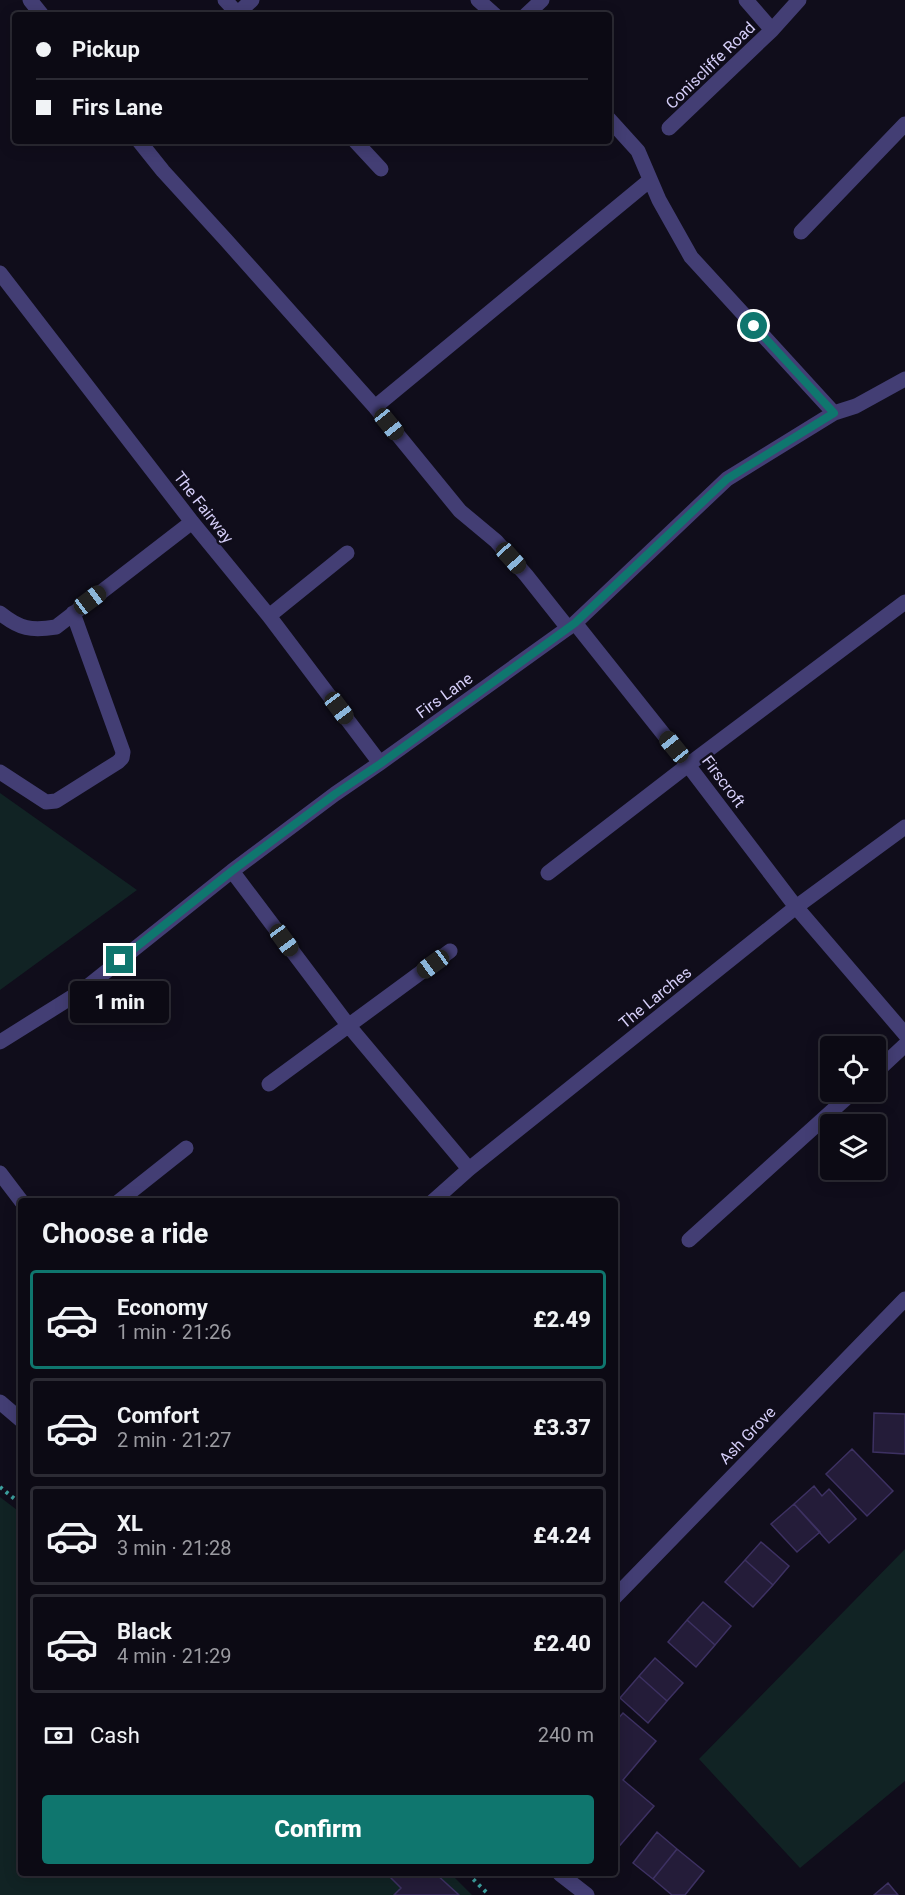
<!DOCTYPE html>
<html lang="en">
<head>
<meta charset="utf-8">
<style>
	body { margin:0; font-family:Roboto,sans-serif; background:#1a1822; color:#f1f3f6; height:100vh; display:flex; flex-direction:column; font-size:22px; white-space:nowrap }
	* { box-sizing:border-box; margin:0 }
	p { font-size:20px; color:#9a9aa0 }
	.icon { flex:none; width:33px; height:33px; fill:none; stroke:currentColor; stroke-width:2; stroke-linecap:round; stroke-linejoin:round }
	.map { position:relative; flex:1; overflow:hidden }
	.sheet { position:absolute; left:18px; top:1198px; width:600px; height:678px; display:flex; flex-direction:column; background:#0c0a14; border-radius:6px; box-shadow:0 3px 15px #0003,0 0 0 2px #2c2b34 }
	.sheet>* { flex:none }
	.top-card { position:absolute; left:12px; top:12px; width:600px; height:132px; border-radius:6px; box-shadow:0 3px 15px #0003,0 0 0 2px #2c2b34; display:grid; align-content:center; height:132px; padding:0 24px; background:#0c0a14 }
	.controls { position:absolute; left:820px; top:1036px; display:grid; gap:12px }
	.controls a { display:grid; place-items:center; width:66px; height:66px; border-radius:6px; background:#0c0a14; box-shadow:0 3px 15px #0003,0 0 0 2px #2c2b34; font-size:30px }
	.end { position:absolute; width:27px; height:27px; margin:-14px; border:8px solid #0f766e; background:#fff; box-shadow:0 0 0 3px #fff }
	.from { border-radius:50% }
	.bubble { position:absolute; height:42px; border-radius:6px; background:#0c0a14; box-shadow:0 3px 15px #0003,0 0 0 2px #2c2b34; font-size:20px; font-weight:800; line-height:42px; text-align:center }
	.car { position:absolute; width:18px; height:36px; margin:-18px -9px; border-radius:8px; box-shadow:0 0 4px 2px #0007; background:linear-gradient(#222 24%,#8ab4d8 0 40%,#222 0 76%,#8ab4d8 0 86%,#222 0) }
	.top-card b { display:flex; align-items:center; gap:21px; height:57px; font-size:22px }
	.top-card b+b { border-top:2px solid #2c2b34 }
	.top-card i { width:15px; height:15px; background:#f1f3f6 }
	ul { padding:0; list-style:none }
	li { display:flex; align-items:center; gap:18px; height:99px; margin:0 12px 9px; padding:0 12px; border:3px solid #2c2b34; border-radius:6px }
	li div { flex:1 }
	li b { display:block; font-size:22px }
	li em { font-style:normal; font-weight:800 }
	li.on { border-color:#0f766e }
	li>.icon { width:54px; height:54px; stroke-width:1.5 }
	h2 { padding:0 24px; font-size:27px; line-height:72px }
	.pay { display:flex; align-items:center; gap:15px; height:66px; padding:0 24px; font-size:22px }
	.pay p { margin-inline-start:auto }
	.button { display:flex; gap:12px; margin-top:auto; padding:12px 24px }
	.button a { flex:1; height:69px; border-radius:6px; background:#0f766e; color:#fff; font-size:24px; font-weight:800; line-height:69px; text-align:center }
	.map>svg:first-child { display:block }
	.green { fill:#112324 }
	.building { fill:#241c39; stroke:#3d3162; stroke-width:1.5 }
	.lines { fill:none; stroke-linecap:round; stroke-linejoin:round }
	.path { stroke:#3c9f9e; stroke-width:4; stroke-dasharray:3 4.5; stroke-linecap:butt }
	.minor { stroke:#433e74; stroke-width:15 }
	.route { stroke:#0f766e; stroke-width:8 }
	.labels { text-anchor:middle; stroke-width:5; stroke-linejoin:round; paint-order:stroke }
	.street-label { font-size:16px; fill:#d5cef8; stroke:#100d1b }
</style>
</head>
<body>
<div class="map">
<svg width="905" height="1895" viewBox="0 0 905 1895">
	<rect width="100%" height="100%" fill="#100d1b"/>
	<path class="green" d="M 0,793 L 137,890 L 0,990 Z
		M 0,1497 L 21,1513 L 21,1874 L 451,1874 L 472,1895 L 0,1895 Z
		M 905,1549 L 905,1781 L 800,1868 L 699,1759 Z"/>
	<path class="building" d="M 874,1413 L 905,1414 L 905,1454 L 873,1452 Z
		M 852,1449 L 893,1491 L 867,1516 L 826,1474 Z
		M 814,1486 L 822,1496 L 829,1489 L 856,1519 L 829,1543 L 794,1504 Z
		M 794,1504 L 820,1532 L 797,1552 L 771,1524 Z
		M 761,1542 L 789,1566 L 773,1585 L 745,1560 Z
		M 745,1560 L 773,1585 L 753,1607 L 725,1582 Z
		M 703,1602 L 731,1626 L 715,1645 L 687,1620 Z
		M 687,1620 L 715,1645 L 696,1667 L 668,1642 Z
		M 655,1658 L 683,1683 L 667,1701 L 639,1676 Z
		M 639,1676 L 667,1701 L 648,1723 L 620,1698 Z
		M 623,1713 L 656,1741 L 623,1780 L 654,1806 L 615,1851 L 615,1722 Z
		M 657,1832 L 677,1849 L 653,1879 L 633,1863 Z
		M 677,1849 L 704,1871 L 685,1895 L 672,1895 L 653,1879 Z
		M 395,1874 L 436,1874 L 459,1895 L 394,1895 L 401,1888 L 391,1878 Z
		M 888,1883 L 898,1895 L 874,1895 Z"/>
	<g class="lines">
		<path class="path" d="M 0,1487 L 21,1504
			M 468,1874 L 489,1895"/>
		<path class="minor" d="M 30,0 L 42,15
			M 225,0 L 239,15
			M 478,0 L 495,15
			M 746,0 L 772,30
			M 238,13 L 252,0
			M 526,15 L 542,0
			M 609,119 L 638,151 L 659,200 L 691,257 L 834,413
			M 669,128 L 772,30 L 799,0
			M 139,141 L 163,171 L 226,240 L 375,407 L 460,511 L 496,541 L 526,575 L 568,628
			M 355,141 L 381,169
			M 801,232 L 905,124
			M 0,273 L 192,522 L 269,616 L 380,763
			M 375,407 L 650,180
			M 0,613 C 20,629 31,631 56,627 L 192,522
			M 269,616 L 347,553
			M 575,623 L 688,765 L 796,907 L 905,1034
			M 0,772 L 46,802 L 56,801 L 118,762 L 122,758 L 123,752 L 73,613
			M 232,871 L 348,1025 L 469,1169
			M 548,873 L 688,765 L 905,602
			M 0,1042 L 83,990 L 232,871 L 335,794 L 380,763 L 575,623 L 727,479 L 834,413 L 856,406 L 905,379
			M 876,1072 L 905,1045
			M 269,1084 L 450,951
			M 0,1173 L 22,1202
			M 118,1202 L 186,1148
			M 432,1202 L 469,1169 L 796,907 L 905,827
			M 689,1240 L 853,1092
			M 0,1402 L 21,1420
			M 615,1597 L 905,1299
			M 560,1874 L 587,1895"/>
	</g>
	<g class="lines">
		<path class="route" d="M 120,960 L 232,871 L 335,794 L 380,764 L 575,623 L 727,479 L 834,413 L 754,326"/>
	</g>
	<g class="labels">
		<g class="street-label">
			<text transform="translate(710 65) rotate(-44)" y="6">Coniscliffe Road</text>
			<text transform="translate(204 507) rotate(52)" y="6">The Fairway</text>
			<text transform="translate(444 695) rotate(-36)" y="6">Firs Lane</text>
			<text transform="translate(724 781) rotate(53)" y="6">Firscroft</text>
			<text transform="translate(655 997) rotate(-39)" y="6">The Larches</text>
			<text transform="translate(747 1435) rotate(-46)" y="6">Ash Grove</text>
		</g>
	</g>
</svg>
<div class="controls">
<a><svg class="icon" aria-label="locate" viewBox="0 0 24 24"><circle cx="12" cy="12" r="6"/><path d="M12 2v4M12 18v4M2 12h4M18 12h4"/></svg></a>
<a><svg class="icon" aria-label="layers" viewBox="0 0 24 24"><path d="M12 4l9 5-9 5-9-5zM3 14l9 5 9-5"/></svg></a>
</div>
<i class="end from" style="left:754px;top:326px"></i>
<i class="end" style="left:120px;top:960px"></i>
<div class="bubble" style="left:70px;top:981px;width:99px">1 min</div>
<i class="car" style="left:389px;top:424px;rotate:141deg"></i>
<i class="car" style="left:511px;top:558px;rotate:138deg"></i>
<i class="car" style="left:90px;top:600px;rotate:53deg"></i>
<i class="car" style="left:339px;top:708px;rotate:143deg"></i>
<i class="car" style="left:674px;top:747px;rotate:321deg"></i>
<i class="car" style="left:284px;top:940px;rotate:144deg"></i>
<i class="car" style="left:433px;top:964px;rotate:234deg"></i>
<div class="top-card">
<b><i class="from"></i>Pickup</b>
<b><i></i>Firs Lane</b>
</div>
<section class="sheet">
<h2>Choose a ride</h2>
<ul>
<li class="on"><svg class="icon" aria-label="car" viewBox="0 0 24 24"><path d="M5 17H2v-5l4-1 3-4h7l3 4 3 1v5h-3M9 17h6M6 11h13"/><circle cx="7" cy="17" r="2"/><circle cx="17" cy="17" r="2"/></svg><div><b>Economy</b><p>1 min · 21:26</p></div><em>£2.49</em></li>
<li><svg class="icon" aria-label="car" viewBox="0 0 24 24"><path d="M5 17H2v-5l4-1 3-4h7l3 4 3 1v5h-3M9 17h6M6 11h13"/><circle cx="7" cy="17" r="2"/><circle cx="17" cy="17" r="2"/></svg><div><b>Comfort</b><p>2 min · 21:27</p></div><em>£3.37</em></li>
<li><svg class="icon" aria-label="car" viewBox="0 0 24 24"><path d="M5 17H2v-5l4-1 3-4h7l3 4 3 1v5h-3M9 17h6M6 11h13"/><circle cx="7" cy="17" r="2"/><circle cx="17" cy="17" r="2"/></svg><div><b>XL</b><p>3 min · 21:28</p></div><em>£4.24</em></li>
<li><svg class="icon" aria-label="car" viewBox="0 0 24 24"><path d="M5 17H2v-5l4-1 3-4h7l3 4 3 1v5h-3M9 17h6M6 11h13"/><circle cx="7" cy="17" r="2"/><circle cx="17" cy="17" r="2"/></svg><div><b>Black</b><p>4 min · 21:29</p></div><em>£2.40</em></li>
</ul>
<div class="pay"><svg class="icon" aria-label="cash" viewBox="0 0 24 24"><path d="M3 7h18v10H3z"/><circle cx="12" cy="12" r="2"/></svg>Cash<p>240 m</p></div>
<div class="button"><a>Confirm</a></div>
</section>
</div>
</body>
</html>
